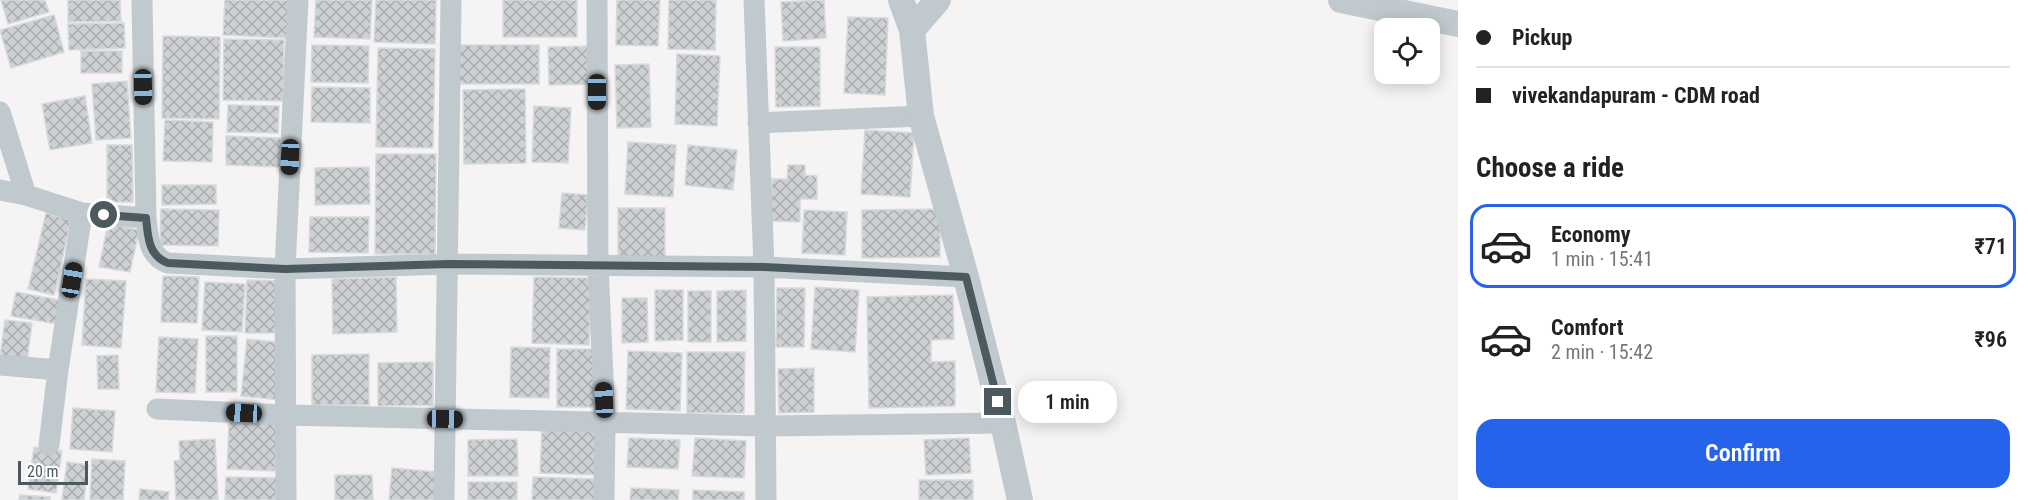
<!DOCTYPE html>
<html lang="en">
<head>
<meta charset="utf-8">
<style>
	body { margin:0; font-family:"Roboto Condensed",sans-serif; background:#f2f2f2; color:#222; height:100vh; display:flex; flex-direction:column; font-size:22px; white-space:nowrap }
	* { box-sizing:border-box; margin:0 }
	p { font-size:20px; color:#767676 }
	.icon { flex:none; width:33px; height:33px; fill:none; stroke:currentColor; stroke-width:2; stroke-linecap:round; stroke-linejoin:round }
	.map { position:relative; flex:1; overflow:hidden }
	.drawer { display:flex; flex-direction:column; background:#fff; width:570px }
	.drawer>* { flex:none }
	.guide { display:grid; align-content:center; height:132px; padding:0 18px; background:#fff }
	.controls { position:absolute; left:1374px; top:18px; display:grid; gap:12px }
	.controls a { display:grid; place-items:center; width:66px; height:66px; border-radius:12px; background:#fff; box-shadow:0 3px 15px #0003; font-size:30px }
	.scale { position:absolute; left:18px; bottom:15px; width:70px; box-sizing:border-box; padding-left:6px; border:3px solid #4c595f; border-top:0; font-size:16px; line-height:21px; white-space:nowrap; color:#4c595f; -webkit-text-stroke:4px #fff; paint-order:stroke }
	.end { position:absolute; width:27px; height:27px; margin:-14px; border:8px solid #4c595f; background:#fff; box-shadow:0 0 0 3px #fff }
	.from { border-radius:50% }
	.bubble { position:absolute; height:42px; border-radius:18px; background:#fff; box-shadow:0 3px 15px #0003; font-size:20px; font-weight:600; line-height:42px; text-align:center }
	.car { position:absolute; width:18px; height:36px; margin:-18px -9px; border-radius:8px; box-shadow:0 0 4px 2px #0007; background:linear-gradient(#222 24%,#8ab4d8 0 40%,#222 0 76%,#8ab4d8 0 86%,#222 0) }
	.guide b { display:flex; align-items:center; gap:21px; height:57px; font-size:22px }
	.guide b+b { border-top:2px solid #e0e0e0 }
	.guide i { width:15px; height:15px; background:#222 }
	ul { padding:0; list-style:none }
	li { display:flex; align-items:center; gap:18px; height:84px; margin:0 12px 9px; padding:0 6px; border:3px solid transparent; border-radius:18px }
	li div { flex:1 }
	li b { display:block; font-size:22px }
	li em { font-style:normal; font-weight:600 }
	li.on { border-color:#2563eb }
	li>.icon { width:54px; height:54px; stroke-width:1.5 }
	h2 { padding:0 18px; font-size:27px; line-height:72px }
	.action { display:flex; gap:12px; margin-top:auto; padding:12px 18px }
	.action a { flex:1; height:69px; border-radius:18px; background:#2563eb; color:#fff; font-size:24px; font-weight:600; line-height:69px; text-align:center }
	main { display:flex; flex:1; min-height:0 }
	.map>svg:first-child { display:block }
	.building { fill:url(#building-cross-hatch); stroke:#d7dadd; stroke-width:1.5 }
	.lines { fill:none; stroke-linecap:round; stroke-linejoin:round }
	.minor { stroke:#c0c9ce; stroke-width:21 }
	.tertiary { stroke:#c0c9ce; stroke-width:26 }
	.route { stroke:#4c595f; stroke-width:8 }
</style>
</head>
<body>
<main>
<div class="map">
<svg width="1458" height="500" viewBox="0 0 1458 500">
	<defs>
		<pattern id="building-cross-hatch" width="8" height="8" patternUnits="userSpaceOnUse" patternTransform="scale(1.5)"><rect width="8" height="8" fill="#cdd1d4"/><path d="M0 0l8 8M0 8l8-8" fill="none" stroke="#a9adaf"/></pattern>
	</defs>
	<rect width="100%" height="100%" fill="#f5f3f3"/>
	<path class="building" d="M 1,0 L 45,0 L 49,12 L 8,24 Z
		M 68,0 L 120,0 L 121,21 L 68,22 Z
		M 225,0 L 290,0 L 288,38 L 223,35 Z
		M 316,0 L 372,0 L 370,39 L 314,37 Z
		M 376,0 L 436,0 L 435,44 L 374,42 Z
		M 503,0 L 577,0 L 577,37 L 503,37 Z
		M 617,0 L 660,0 L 658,46 L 616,45 Z
		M 669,0 L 716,0 L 715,50 L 668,49 Z
		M 824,0 L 826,38 L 783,41 L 781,2 Z
		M 54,15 L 64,52 L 11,68 L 0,30 Z
		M 848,17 L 888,18 L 885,95 L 844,93 Z
		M 124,23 L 125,48 L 69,50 L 68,24 Z
		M 163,36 L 220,37 L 219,119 L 162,118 Z
		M 224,39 L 284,40 L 283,101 L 223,100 Z
		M 312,45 L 369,46 L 368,83 L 311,82 Z
		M 459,45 L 539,45 L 539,84 L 459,84 Z
		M 593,46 L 594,84 L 549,85 L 548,47 Z
		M 775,47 L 820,47 L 820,106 L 776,107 Z
		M 378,48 L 435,49 L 433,148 L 376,147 Z
		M 81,51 L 122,51 L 122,73 L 81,73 Z
		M 677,54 L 720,56 L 717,126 L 675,124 Z
		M 649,64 L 651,127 L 617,128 L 615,65 Z
		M 127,81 L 131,138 L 96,140 L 92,84 Z
		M 312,87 L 370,88 L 370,123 L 311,122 Z
		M 525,89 L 526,163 L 464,164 L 463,90 Z
		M 85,96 L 92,143 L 50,150 L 42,104 Z
		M 228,105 L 279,106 L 278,133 L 227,132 Z
		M 534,106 L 571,108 L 568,163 L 532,162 Z
		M 165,120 L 213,122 L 212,162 L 163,161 Z
		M 865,130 L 914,133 L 910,197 L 861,194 Z
		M 226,136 L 281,138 L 280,167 L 226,165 Z
		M 628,142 L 676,145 L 673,197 L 625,194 Z
		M 107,145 L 132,145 L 133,202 L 107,202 Z
		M 688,145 L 737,150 L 733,190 L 685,185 Z
		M 376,154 L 436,154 L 435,254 L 375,254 Z
		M 788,165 L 805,165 L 805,175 L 817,176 L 817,199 L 800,199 L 800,222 L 771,221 L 772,179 L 787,179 Z
		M 369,167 L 370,204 L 315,205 L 315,168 Z
		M 162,185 L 216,185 L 216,204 L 162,205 Z
		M 562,193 L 588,195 L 585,230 L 559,228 Z
		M 618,208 L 665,208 L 665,257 L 618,257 Z
		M 161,209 L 219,210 L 218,246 L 160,245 Z
		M 940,209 L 940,257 L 862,258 L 862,210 Z
		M 804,210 L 847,212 L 845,255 L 802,253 Z
		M 46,213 L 71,220 L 54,295 L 28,289 Z
		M 310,217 L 369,217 L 368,253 L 309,252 Z
		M 108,224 L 139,230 L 130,272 L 99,267 Z
		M 163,276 L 199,277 L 197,323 L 161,322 Z
		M 396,277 L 397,332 L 333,334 L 332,279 Z
		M 534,277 L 591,278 L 589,345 L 532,343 Z
		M 86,279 L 126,281 L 121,348 L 82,345 Z
		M 247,280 L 281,281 L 279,333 L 245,333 Z
		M 205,282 L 245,284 L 242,332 L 202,330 Z
		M 815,287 L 859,290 L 855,352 L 811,349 Z
		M 777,288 L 805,288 L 804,347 L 776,347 Z
		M 655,290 L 683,290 L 683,340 L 655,341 Z
		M 746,290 L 746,341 L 717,342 L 717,291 Z
		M 688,291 L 711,291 L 711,342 L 688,342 Z
		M 16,292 L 60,300 L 56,324 L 11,316 Z
		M 953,295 L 954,339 L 931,340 L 931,362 L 955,361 L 955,406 L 869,408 L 867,297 Z
		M 622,298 L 647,298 L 648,342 L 622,343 Z
		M 5,320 L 32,323 L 27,361 L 0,357 Z
		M 206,336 L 237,336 L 237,392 L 206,392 Z
		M 159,337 L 198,339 L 195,393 L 156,392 Z
		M 247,339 L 285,343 L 279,400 L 241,396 Z
		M 511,347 L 550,348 L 549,398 L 510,397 Z
		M 557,349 L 597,349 L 596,407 L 557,407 Z
		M 628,351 L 682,353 L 680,411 L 626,409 Z
		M 687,352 L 745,352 L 744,413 L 687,413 Z
		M 369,354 L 369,405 L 312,405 L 312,355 Z
		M 118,355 L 119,389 L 98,389 L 97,356 Z
		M 433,362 L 433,405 L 378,406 L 378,363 Z
		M 814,368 L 814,412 L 779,413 L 778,369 Z
		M 73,408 L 115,411 L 112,452 L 70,449 Z
		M 229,422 L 278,424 L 275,471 L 227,469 Z
		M 542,428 L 599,431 L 596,475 L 540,473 Z
		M 629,438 L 680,440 L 678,469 L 627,467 Z
		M 695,438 L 746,441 L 744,478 L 692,476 Z
		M 969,438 L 971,473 L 926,475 L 924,440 Z
		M 215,439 L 218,500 L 176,500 L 174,461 L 180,460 L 179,441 Z
		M 517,439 L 518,476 L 468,476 L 468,440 Z
		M 34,447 L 62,451 L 56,493 L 28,489 Z
		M 92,459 L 125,461 L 123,500 L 90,500 Z
		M 67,462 L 88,465 L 84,500 L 62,500 Z
		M 392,468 L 437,472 L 435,500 L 389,500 Z
		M 335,475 L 372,475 L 373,500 L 335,500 Z
		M 226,477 L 277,478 L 276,500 L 225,500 Z
		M 533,477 L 597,479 L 596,500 L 532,500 Z
		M 919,480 L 973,480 L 973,500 L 919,500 Z
		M 468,482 L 517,482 L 517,500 L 468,500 Z
		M 631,488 L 679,490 L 678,500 L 630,500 Z
		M 140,489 L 169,492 L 168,500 L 139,500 Z
		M 693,490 L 744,492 L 744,500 L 693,500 Z
		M 20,495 L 50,497 L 50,500 L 19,500 Z"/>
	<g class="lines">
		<path class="minor" d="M 142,0 L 146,218 C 148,236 148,256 168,263 L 285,269 L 449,264 L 764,267 L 966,277
			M 597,0 L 598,265 L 605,423 L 604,500
			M 754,0 L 764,267 L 766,500
			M 0,112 L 26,195
			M 758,123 L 921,116
			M 0,190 L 26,195 L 82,213 L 146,218
			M 0,365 L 58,370
			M 157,409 L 287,415 L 764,426 L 1003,423
			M 49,445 L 58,370 L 82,213
			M 286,500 L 285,269 L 298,0
			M 444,500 L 451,0"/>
		<path class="tertiary" d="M 901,0 L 912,30 L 921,116 L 966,277 L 1003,423 L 1020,500
			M 1341,0 L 1458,24
			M 912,30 L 938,0"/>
	</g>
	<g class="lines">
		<path class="route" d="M 104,215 L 146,218 C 148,236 148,256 168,263 L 285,269 L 449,264 L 764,267 L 966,277 L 998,402"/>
	</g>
</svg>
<div class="controls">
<a><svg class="icon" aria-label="locate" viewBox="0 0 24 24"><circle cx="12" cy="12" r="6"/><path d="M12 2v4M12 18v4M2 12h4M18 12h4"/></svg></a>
</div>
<div class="scale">20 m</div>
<i class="end from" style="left:104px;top:215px"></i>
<i class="end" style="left:998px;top:402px"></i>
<div class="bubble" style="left:1018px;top:381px;width:99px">1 min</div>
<i class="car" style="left:143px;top:87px;rotate:179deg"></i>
<i class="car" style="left:597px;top:92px;rotate:180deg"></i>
<i class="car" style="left:290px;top:157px;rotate:183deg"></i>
<i class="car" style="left:72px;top:280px;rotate:9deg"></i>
<i class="car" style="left:604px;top:400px;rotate:357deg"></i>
<i class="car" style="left:244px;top:413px;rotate:273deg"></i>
<i class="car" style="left:445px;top:419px;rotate:91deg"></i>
</div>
<section class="drawer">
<div class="guide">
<b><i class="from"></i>Pickup</b>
<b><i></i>vivekandapuram - CDM road</b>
</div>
<h2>Choose a ride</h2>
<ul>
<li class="on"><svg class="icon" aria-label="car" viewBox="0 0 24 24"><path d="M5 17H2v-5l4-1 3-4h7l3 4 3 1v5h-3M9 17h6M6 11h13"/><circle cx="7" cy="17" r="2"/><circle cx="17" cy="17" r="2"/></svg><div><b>Economy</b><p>1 min · 15:41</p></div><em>₹71</em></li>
<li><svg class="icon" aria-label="car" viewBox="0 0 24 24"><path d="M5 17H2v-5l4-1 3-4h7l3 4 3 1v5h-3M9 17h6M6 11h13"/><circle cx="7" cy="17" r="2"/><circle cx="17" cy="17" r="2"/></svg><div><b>Comfort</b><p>2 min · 15:42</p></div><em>₹96</em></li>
</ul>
<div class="action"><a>Confirm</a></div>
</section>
</main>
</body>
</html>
